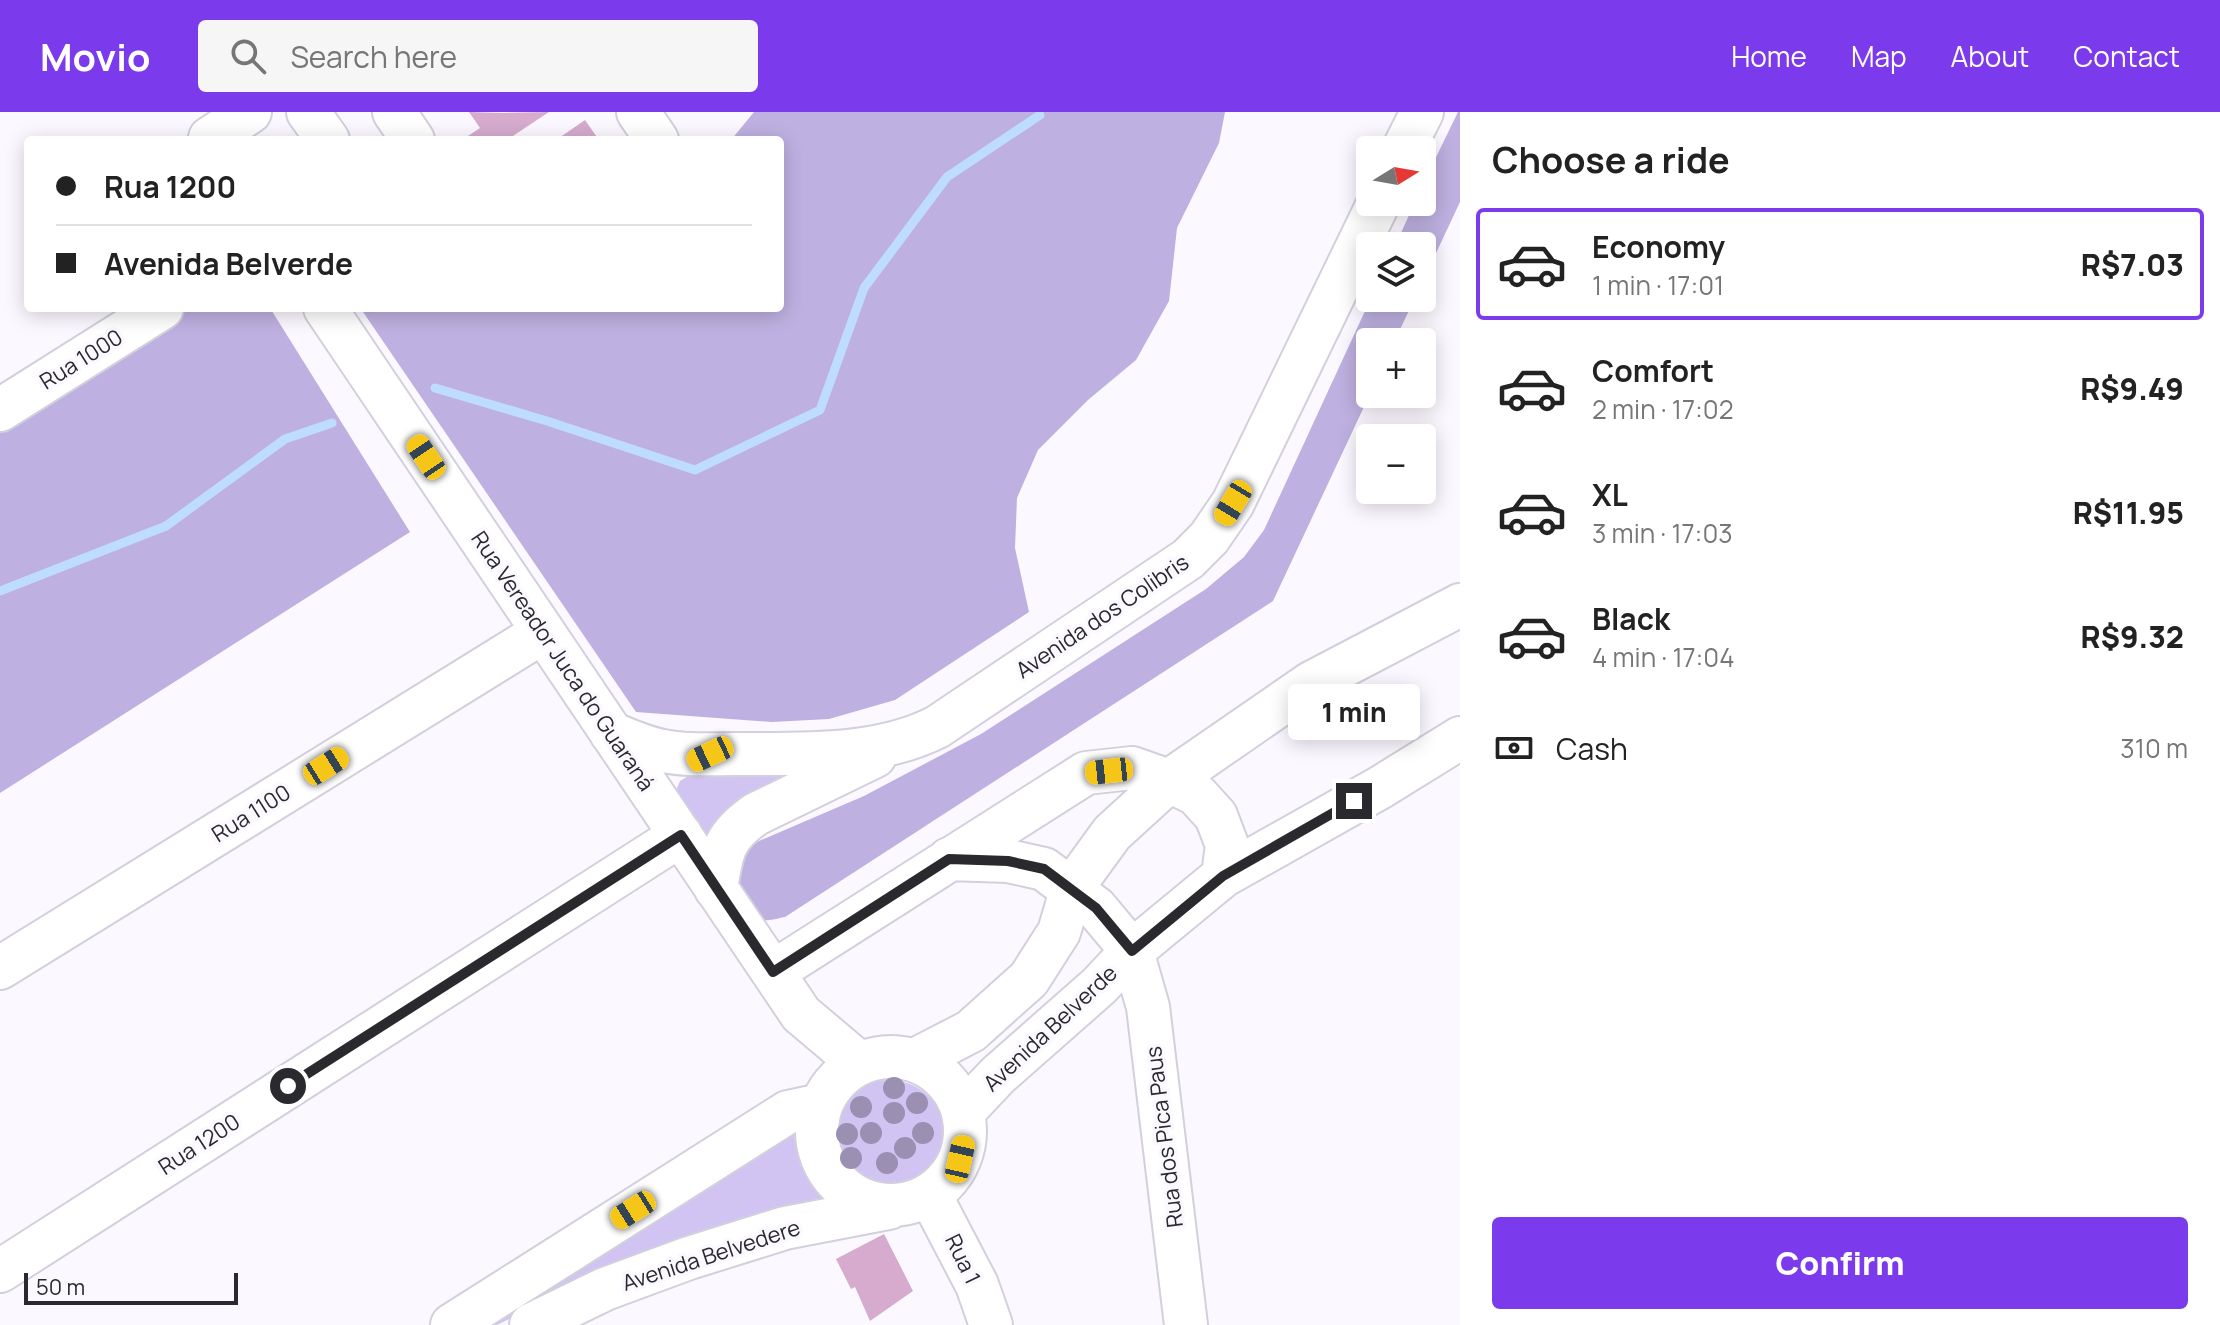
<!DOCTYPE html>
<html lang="en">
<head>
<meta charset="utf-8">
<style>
	body { margin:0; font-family:Manrope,sans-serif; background:#f6f6f6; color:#222; height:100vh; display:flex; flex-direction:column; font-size:30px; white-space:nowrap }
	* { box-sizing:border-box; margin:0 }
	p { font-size:26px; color:#767676 }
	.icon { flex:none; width:44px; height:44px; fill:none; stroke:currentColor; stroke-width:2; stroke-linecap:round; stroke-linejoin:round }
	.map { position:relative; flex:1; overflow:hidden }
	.sheet { display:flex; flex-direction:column; background:#fff; width:760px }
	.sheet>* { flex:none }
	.hud { position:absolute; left:24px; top:24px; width:760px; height:176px; border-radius:8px; box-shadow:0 4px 20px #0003; display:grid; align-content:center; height:176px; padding:0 32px; background:#fff }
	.needle { width:52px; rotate:79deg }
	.fabs { position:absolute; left:1356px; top:24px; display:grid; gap:16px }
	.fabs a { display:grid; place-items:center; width:80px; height:80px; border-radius:8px; background:#fff; box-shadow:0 4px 20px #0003; font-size:40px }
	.scale { position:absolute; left:24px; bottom:20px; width:214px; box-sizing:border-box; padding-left:8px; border:4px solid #2a292e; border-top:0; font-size:22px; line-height:28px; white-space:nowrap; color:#2a292e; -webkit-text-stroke:6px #fbf9ff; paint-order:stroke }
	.end { position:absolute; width:36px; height:36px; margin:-18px; border:10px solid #2a292e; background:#fff; box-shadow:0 0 0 4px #fff }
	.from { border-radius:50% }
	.bubble { position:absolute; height:56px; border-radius:8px; background:#fff; box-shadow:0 4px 20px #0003; font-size:26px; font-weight:800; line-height:56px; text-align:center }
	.car { position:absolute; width:24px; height:48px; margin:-24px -12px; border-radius:10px; box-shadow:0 0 6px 2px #0007; background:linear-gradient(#f5c518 24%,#345 0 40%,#f5c518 0 76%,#345 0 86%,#f5c518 0) }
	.hud b { display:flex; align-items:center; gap:28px; height:76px; font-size:30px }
	.hud b+b { border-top:2px solid #e0e0e0 }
	.hud i { width:20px; height:20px; background:#222 }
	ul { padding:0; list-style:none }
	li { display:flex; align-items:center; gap:24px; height:112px; margin:0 16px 12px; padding:0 16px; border:4px solid transparent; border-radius:8px }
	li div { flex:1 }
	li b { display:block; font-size:30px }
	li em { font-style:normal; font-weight:800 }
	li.current { border-color:#7c3aed }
	li>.icon { width:72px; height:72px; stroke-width:1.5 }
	h2 { padding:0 32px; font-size:36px; line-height:96px }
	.pay { display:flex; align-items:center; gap:20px; height:88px; padding:0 32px; font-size:30px }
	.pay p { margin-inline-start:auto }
	.cta { display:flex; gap:16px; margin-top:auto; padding:16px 32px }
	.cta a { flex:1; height:92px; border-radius:8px; background:#7c3aed; color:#fff; font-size:32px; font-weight:800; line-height:92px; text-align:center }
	header { display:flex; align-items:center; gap:48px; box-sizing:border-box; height:112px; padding:0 40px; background:#7c3aed; color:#fff }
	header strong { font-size:38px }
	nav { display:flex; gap:44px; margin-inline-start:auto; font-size:28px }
	.search { width:560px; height:72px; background:#f6f6f6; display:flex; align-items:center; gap:20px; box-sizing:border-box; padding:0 28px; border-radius:8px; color:#767676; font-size:30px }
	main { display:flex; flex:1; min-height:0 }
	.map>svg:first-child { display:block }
	.green { fill:#d1c4f3 }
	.forest { fill:#beb0e0 }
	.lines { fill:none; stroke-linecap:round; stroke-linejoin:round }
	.stream { stroke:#bedcfd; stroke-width:9 }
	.building { fill:#d6abce }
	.minor-casing { stroke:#d3cfdd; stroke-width:46 }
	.minor { stroke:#fff; stroke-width:42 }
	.tree { fill:#9b8fb2 }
	.route { stroke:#2a292e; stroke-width:10 }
	.labels { text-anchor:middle; stroke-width:7; stroke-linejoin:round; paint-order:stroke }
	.street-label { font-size:22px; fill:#2a292e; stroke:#fbf9ff }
</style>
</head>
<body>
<header>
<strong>Movio</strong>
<div class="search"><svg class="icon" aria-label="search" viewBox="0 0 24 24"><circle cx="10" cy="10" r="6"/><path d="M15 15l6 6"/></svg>Search here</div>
<nav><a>Home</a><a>Map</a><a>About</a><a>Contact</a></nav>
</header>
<main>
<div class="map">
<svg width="1460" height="1213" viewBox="0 0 1460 1213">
	<rect width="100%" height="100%" fill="#fbf9ff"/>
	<path class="green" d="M 779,661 L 782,666 L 707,731 L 674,683 L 680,669 L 690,663 Z
		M833 1024a56 56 0 1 1 112 0a56 56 0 1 1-112 0Z
		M 792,1008 C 795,1039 806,1063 828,1085 L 757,1106 L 560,1182 L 497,1213 L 470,1213 Z"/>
	<path class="forest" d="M 754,0 L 1225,0 L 1219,31 L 1177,116 L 1169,189 L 1136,248 L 1088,288 L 1038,338 L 1017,386 L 1015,436 L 1029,500 L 895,588 L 829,607 L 772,610 L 636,600 L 361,197 L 780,196 L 780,28 L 731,28 Z
		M 1458,0 L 1460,0 L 1460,90 L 1422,171 L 1422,134 L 1395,134 L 1415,90 L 1422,90 L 1422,74 Z
		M 1371,186 L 1415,186 L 1394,230 L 1370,230 L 1370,282 L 1273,489 L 785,805 C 779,806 770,809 765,808 C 739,804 732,761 744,741 C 746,736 754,732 759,729 L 864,684 L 981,622 L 1206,477 L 1244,445 L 1264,418 Z
		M 176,196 L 270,196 L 410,420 L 0,681 L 0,308 Z"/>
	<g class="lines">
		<path class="stream" d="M 435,276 L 547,309 L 695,358 L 820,298 L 864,176 L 947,65 L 1040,3
			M 0,479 L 166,414 L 285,327 L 332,311"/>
	</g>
	<path class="building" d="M 469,0 L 502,1 L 549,0 L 507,28 L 470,28 L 468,24 L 480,16 Z
		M 585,8 L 599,28 L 556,28 Z
		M 884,1122 L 913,1179 L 870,1209 L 855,1175 L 851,1177 L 836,1147 Z"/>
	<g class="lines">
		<defs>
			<path id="minor" d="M 308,0 L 328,28
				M 394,0 L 413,28
				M 638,0 L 657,28
				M 210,26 L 250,0
				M 1403,38 L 1422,0
				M 325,196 L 801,902 L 859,951
				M 0,298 L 162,196
				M 611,621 C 628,628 645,636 663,639 C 688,644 713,642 737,642 C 803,642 878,645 937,615 L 1188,447 L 1209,426 L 1233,391 L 1379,90
				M 949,747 L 1008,749 L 1044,757 L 1096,796 L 1132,839 L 1148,895 L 1186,1213
				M 716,777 C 722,739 723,725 756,702 L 875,644
				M 0,856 L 543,520
				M 773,860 L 1086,661 L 1132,656 L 1169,669 L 1196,682 L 1216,704 L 1227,733 L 1223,764
				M817 1019a74 74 0 1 1 148 0a74 74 0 1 1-148 0Z
				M 915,948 L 971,919 L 1029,867 L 1059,820 L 1072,776 L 1112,721 L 1169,669 L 1311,571 L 1460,493
				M 963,1000 L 998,963 L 1099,874 L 1132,839 L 1223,764 L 1381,675 L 1460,626
				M 930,1083 L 977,1173 L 991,1213
				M 0,1159 L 681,723
				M 452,1213 L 788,1000 L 821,993
				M 531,1213 L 605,1177 L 689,1146 L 785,1116 L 889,1096"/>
		</defs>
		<use href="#minor" class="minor-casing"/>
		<use href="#minor" class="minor"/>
	</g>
	<g class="tree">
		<circle cx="894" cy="976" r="11"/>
		<circle cx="917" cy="991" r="11"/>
		<circle cx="861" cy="995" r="11"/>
		<circle cx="894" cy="1001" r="11"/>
		<circle cx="871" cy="1021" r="11"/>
		<circle cx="923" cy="1021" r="11"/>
		<circle cx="847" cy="1022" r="11"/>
		<circle cx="905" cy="1036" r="11"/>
		<circle cx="851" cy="1046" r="11"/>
		<circle cx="887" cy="1051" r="11"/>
	</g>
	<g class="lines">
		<path class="route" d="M 288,974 L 681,723 L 773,860 L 949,747 L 1008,749 L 1044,757 L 1096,796 L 1132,839 L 1223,764 L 1354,689"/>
	</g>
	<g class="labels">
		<g class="street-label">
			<text transform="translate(81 247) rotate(-32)" y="8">Rua 1000</text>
			<text transform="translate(1102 504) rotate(-34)" y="8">Avenida dos Colibris</text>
			<text transform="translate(563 549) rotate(56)" y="8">Rua Vereador Juca do Guaraná</text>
			<text transform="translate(251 701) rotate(-32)" y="8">Rua 1100</text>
			<text transform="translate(1050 916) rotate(-43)" y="8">Avenida Belverde</text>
			<text transform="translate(1164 1025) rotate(-97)" y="8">Rua dos Pica Paus</text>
			<text transform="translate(199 1032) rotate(-33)" y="8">Rua 1200</text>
			<text transform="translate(711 1143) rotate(-18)" y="8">Avenida Belvedere</text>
			<text transform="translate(963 1147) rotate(64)" y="8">Rua 1</text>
		</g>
	</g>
</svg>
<div class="fabs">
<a><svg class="needle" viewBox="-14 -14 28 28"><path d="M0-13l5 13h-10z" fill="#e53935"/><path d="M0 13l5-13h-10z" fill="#767676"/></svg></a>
<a><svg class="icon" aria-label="layers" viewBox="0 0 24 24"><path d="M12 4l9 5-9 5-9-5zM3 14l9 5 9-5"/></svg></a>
<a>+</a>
<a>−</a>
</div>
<div class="scale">50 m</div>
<i class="end from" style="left:288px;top:974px"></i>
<i class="end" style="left:1354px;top:689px"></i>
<div class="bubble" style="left:1288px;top:572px;width:132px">1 min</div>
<i class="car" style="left:426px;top:345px;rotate:326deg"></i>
<i class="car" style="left:1233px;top:391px;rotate:211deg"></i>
<i class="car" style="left:710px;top:642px;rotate:245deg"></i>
<i class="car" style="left:326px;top:654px;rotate:58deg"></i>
<i class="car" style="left:1109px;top:659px;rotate:264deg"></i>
<i class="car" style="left:960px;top:1047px;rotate:13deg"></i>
<i class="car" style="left:633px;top:1098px;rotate:238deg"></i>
<div class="hud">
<b><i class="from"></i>Rua 1200</b>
<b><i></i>Avenida Belverde</b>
</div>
</div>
<section class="sheet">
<h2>Choose a ride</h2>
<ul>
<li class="current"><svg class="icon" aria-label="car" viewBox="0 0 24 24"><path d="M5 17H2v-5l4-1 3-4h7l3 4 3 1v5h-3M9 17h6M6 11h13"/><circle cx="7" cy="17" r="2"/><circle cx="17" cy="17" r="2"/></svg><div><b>Economy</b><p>1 min · 17:01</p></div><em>R$7.03</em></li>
<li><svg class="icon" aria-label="car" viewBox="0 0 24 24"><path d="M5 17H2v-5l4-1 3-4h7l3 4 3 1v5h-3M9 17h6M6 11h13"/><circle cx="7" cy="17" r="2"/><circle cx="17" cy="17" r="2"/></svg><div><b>Comfort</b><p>2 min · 17:02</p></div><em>R$9.49</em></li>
<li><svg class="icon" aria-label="car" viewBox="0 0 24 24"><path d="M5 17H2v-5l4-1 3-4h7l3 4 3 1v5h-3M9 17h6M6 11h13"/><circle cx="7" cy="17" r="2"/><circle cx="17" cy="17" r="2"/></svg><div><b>XL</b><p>3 min · 17:03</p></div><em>R$11.95</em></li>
<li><svg class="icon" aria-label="car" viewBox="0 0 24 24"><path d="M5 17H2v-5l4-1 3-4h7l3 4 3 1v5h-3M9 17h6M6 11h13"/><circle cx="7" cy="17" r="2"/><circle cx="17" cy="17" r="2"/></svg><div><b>Black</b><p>4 min · 17:04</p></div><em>R$9.32</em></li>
</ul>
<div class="pay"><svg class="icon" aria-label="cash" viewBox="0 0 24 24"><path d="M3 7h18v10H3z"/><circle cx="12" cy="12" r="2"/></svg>Cash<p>310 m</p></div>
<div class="cta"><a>Confirm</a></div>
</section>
</main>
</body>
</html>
